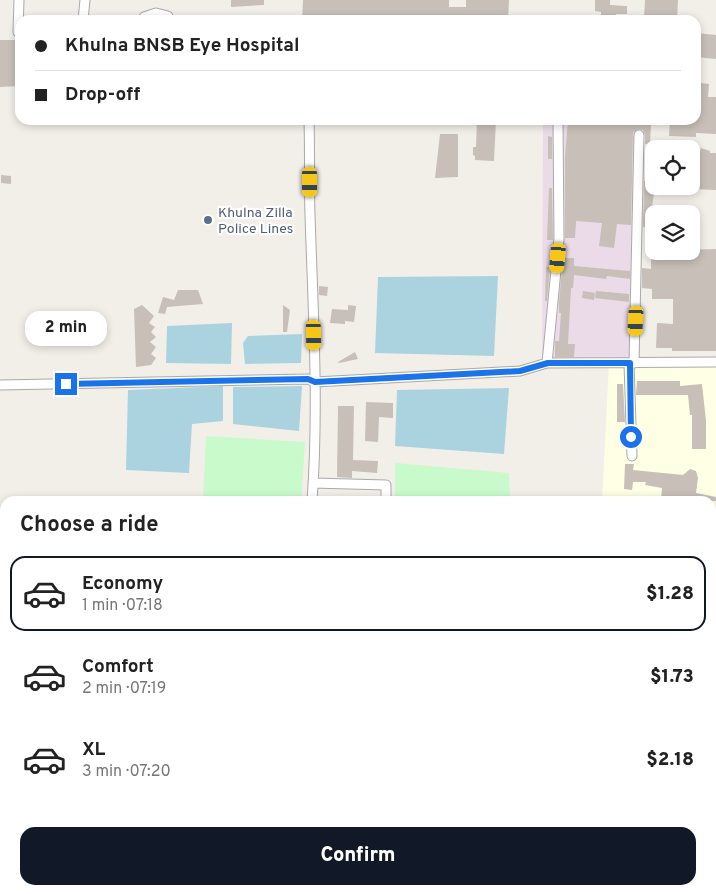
<!DOCTYPE html>
<html lang="en">
<head>
<meta charset="utf-8">
<style>
	body { margin:0; font-family:Overpass,sans-serif; background:#f2f2f2; color:#222; height:100vh; display:flex; flex-direction:column; font-size:19px; white-space:nowrap }
	* { box-sizing:border-box; margin:0 }
	p { font-size:16px; color:#767676 }
	.icon { flex:none; width:28px; height:28px; fill:none; stroke:currentColor; stroke-width:2; stroke-linecap:round; stroke-linejoin:round }
	.map { position:relative; flex:1; overflow:hidden }
	.side { position:absolute; left:0px; top:496px; width:716px; height:399px; display:flex; flex-direction:column; background:#fff; border-radius:15px 15px 0 0; box-shadow:0 2px 8px #0003 }
	.side>* { flex:none }
	.guide { position:absolute; left:15px; top:15px; width:686px; height:110px; border-radius:15px; box-shadow:0 2px 8px #0003; display:grid; align-content:center; height:110px; padding:0 20px; background:#fff }
	.tools { position:absolute; left:645px; top:140px; display:grid; gap:10px }
	.tools a { display:grid; place-items:center; width:55px; height:55px; border-radius:10px; background:#fff; box-shadow:0 2px 8px #0003; font-size:25px }
	.end { position:absolute; width:22px; height:22px; margin:-11px; border:6px solid #1a73e8; background:#fff; box-shadow:0 0 0 2px #fff }
	.from { border-radius:50% }
	.bubble { position:absolute; height:35px; border-radius:15px; background:#fff; box-shadow:0 2px 8px #0003; font-size:16px; font-weight:800; line-height:35px; text-align:center }
	.car { position:absolute; width:15px; height:30px; margin:-15px -8px; border-radius:6px; box-shadow:0 0 4px 1px #0007; background:linear-gradient(#f5c518 24%,#345 0 40%,#f5c518 0 76%,#345 0 86%,#f5c518 0) }
	.guide b { display:flex; align-items:center; gap:18px; height:48px; font-size:19px }
	.guide b+b { border-top:1px solid #e0e0e0 }
	.guide i { width:12px; height:12px; background:#222 }
	ul { padding:0; list-style:none }
	li { display:flex; align-items:center; gap:15px; height:75px; margin:0 10px 8px; padding:0 10px; border:2px solid transparent; border-radius:15px }
	li div { flex:1 }
	li b { display:block; font-size:19px }
	li em { font-style:normal; font-weight:800 }
	li.current { border-color:#111827 }
	li>.icon { width:45px; height:45px; stroke-width:1.5 }
	h2 { padding:0 20px; font-size:22px; line-height:60px }
	.primary-button { display:flex; gap:10px; margin-top:auto; padding:10px 20px }
	.primary-button a { flex:1; height:58px; border-radius:15px; background:#111827; color:#fff; font-size:20px; font-weight:800; line-height:58px; text-align:center }
	.map>svg:first-child { display:block }
	.industrial { fill:#ebdbe8 }
	.education { fill:#ffffe5 }
	.park { fill:#c8facc }
	.water { fill:#aad3df }
	.building { fill:#c7bfb8 }
	.lines { fill:none; stroke-linecap:round; stroke-linejoin:round }
	.minor-casing { stroke:#a9a9a9; stroke-width:11 }
	.highway-casing { stroke:#dc2a67; stroke-width:15 }
	.minor { stroke:#fff; stroke-width:9 }
	.highway { stroke:#e892a2; stroke-width:12 }
	.route { stroke:#1a73e8; stroke-width:6 }
	.service-dot { fill:#5c6f8a; stroke:#fff; stroke-width:2 }
	.labels { text-anchor:middle; stroke-width:4.5; stroke-linejoin:round; paint-order:stroke }
	.service-label { font-size:14px; fill:#4e5e75; stroke:#fff; text-anchor:start }
</style>
</head>
<body>
<div class="map">
<svg width="716" height="894" viewBox="0 0 716 894">
	<rect width="100%" height="100%" fill="#f2efe9"/>
	<path class="industrial" d="M 543,120 L 642,120 L 639,259 L 640,360 L 544,360 L 542,354 Z"/>
	<path class="education" d="M 609,363 L 716,363 L 716,560 L 711,561 L 711,501 L 602,501 Z
		M 0,700 L 5,700 L 5,815 L 0,815 Z"/>
	<path class="park" d="M 206,436 L 305,442 L 301,501 L 203,501 Z
		M 395,463 L 509,473 L 510,501 L 395,501 Z
		M 0,715 L 5,715 L 5,806 L 0,806 Z"/>
	<path class="water" d="M 498,276 L 494,356 L 375,353 L 378,277 Z
		M 232,323 L 231,364 L 166,363 L 167,326 Z
		M 302,334 L 301,363 L 245,364 L 243,343 L 248,336 Z
		M 223,386 L 223,421 L 192,424 L 189,473 L 126,470 L 128,390 Z
		M 302,386 L 299,431 L 233,424 L 233,387 Z
		M 509,388 L 504,454 L 395,446 L 397,390 Z"/>
	<path class="building" d="M 231,0 L 264,0 L 264,5 L 231,7 Z
		M 303,0 L 449,0 L 449,7 L 466,7 L 466,0 L 509,0 L 508,20 L 302,20 Z
		M 595,0 L 610,0 L 610,5 L 627,6 L 627,14 L 616,14 L 616,20 L 601,20 L 601,12 L 595,11 Z
		M 645,0 L 678,0 L 677,20 L 644,18 Z
		M 696,33 L 716,35 L 716,59 L 696,57 Z
		M 0,40 L 20,40 L 20,86 L 0,87 Z
		M 701,83 L 709,84 L 708,97 L 716,97 L 716,134 L 696,133 L 696,137 L 669,136 L 670,120 L 696,120 L 696,87 L 700,87 Z
		M 477,120 L 496,120 L 494,161 L 475,160 L 475,156 L 473,155 L 473,147 L 476,147 Z
		M 568,120 L 634,120 L 634,122 L 651,125 L 650,144 L 645,144 L 645,135 L 643,130 L 639,129 L 633,132 L 631,225 L 617,224 L 614,248 L 599,246 L 602,223 L 576,221 L 575,238 L 565,238 L 565,157 Z
		M 440,134 L 458,134 L 458,177 L 435,178 Z
		M 548,136 L 552,137 L 552,159 L 548,159 Z
		M 701,148 L 710,151 L 710,153 L 716,153 L 716,190 L 691,189 L 691,162 L 696,162 Z
		M 1,175 L 11,176 L 11,184 L 1,183 Z
		M 644,181 L 651,181 L 650,186 L 655,186 L 649,228 L 643,227 Z
		M 549,188 L 552,188 L 553,240 L 547,240 Z
		M 716,249 L 716,351 L 672,351 L 672,348 L 656,348 L 657,323 L 673,324 L 673,299 L 652,299 L 652,289 L 642,288 L 642,268 L 651,269 L 651,251 Z
		M 563,258 L 574,258 L 574,266 L 630,271 L 630,279 L 607,276 L 606,279 L 574,275 L 573,288 L 571,288 L 568,344 L 575,344 L 574,357 L 555,357 L 555,341 L 559,341 L 561,313 L 559,313 L 559,302 Z
		M 546,267 L 550,267 L 547,301 L 545,301 Z
		M 319,286 L 328,287 L 327,296 L 319,295 Z
		M 178,290 L 198,290 L 203,304 L 167,307 L 165,314 L 158,313 L 163,297 L 174,300 Z
		M 583,291 L 595,293 L 594,300 L 582,298 Z
		M 596,291 L 629,294 L 629,302 L 595,298 Z
		M 142,305 L 154,316 L 149,323 L 155,327 L 151,332 L 156,337 L 150,342 L 156,347 L 151,354 L 156,358 L 151,365 L 136,367 L 134,309 Z
		M 283,305 L 290,310 L 287,332 L 283,332 Z
		M 348,305 L 356,306 L 354,322 L 345,321 L 345,324 L 330,323 L 332,309 L 348,310 Z
		M 355,352 L 358,359 L 339,363 L 338,362 Z
		M 637,381 L 680,381 L 680,386 L 702,384 L 706,421 L 706,449 L 692,449 L 692,415 L 690,415 L 688,395 L 636,395 Z
		M 617,384 L 623,384 L 625,422 L 617,422 Z
		M 366,402 L 393,403 L 393,418 L 379,417 L 378,442 L 365,441 Z
		M 338,406 L 354,406 L 353,460 L 378,461 L 377,473 L 352,471 L 352,478 L 337,477 Z
		M 625,464 L 634,464 L 633,470 L 683,475 L 690,469 L 696,471 L 698,478 L 696,493 L 716,497 L 716,501 L 661,501 L 662,488 L 645,485 L 646,482 L 633,482 L 632,490 L 624,489 Z"/>
	<g class="lines">
		<defs>
			<path id="minor" d="M 19,0 L 18,32 L 20,32
				M 83,20 L 85,0
				M 143,20 L 144,17 L 156,13 L 168,16 L 169,20
				M 309,120 C 310,152 309,184 310,215 C 313,310 319,406 312,501
				M 558,120 L 559,239 L 547,363 L 716,362
				M 629,363 L 632,456
				M 634,363 L 639,135
				M 0,385 L 308,379 L 315,382 L 520,371 L 547,363
				M 313,483 L 386,485 L 386,501
				M 711,535 L 716,534
				M 649,890 L 650,894
				M 265,894 L 266,890
				M 361,894 L 361,890
				M 514,894 L 514,890"/>
			<path id="highway" d="M 711,616 L 716,616
				M 111,894 L 118,890"/>
		</defs>
		<use href="#minor" class="minor-casing"/>
		<use href="#highway" class="highway-casing"/>
		<use href="#minor" class="minor"/>
		<use href="#highway" class="highway"/>
	</g>
	<g class="lines">
		<path class="route" d="M 66,384 L 308,379 L 315,382 L 520,371 L 548,363 L 630,363 L 631,437"/>
	</g>
	<circle class="service-dot" cx="208" cy="220" r="5"/>
	<g class="labels">
		<g class="service-label">
			<text x="218" y="217">Khulna Zilla<tspan x="218" dy="16">Police Lines</tspan></text>
		</g>
	</g>
</svg>
<div class="tools">
<a><svg class="icon" aria-label="locate" viewBox="0 0 24 24"><circle cx="12" cy="12" r="6"/><path d="M12 2v4M12 18v4M2 12h4M18 12h4"/></svg></a>
<a><svg class="icon" aria-label="layers" viewBox="0 0 24 24"><path d="M12 4l9 5-9 5-9-5zM3 14l9 5 9-5"/></svg></a>
</div>
<i class="end from" style="left:631px;top:437px"></i>
<i class="end" style="left:66px;top:384px"></i>
<div class="bubble" style="left:25px;top:311px;width:82px">2 min</div>
<i class="car" style="left:310px;top:182px;rotate:180deg"></i>
<i class="car" style="left:558px;top:258px;rotate:185deg"></i>
<i class="car" style="left:636px;top:321px;rotate:183deg"></i>
<i class="car" style="left:314px;top:335px;rotate:179deg"></i>
<div class="guide">
<b><i class="from"></i>Khulna BNSB Eye Hospital</b>
<b><i></i>Drop-off</b>
</div>
<section class="side">
<h2>Choose a ride</h2>
<ul>
<li class="current"><svg class="icon" aria-label="car" viewBox="0 0 24 24"><path d="M5 17H2v-5l4-1 3-4h7l3 4 3 1v5h-3M9 17h6M6 11h13"/><circle cx="7" cy="17" r="2"/><circle cx="17" cy="17" r="2"/></svg><div><b>Economy</b><p>1 min · 07:18</p></div><em>$1.28</em></li>
<li><svg class="icon" aria-label="car" viewBox="0 0 24 24"><path d="M5 17H2v-5l4-1 3-4h7l3 4 3 1v5h-3M9 17h6M6 11h13"/><circle cx="7" cy="17" r="2"/><circle cx="17" cy="17" r="2"/></svg><div><b>Comfort</b><p>2 min · 07:19</p></div><em>$1.73</em></li>
<li><svg class="icon" aria-label="car" viewBox="0 0 24 24"><path d="M5 17H2v-5l4-1 3-4h7l3 4 3 1v5h-3M9 17h6M6 11h13"/><circle cx="7" cy="17" r="2"/><circle cx="17" cy="17" r="2"/></svg><div><b>XL</b><p>3 min · 07:20</p></div><em>$2.18</em></li>
</ul>
<div class="primary-button"><a>Confirm</a></div>
</section>
</div>
</body>
</html>
